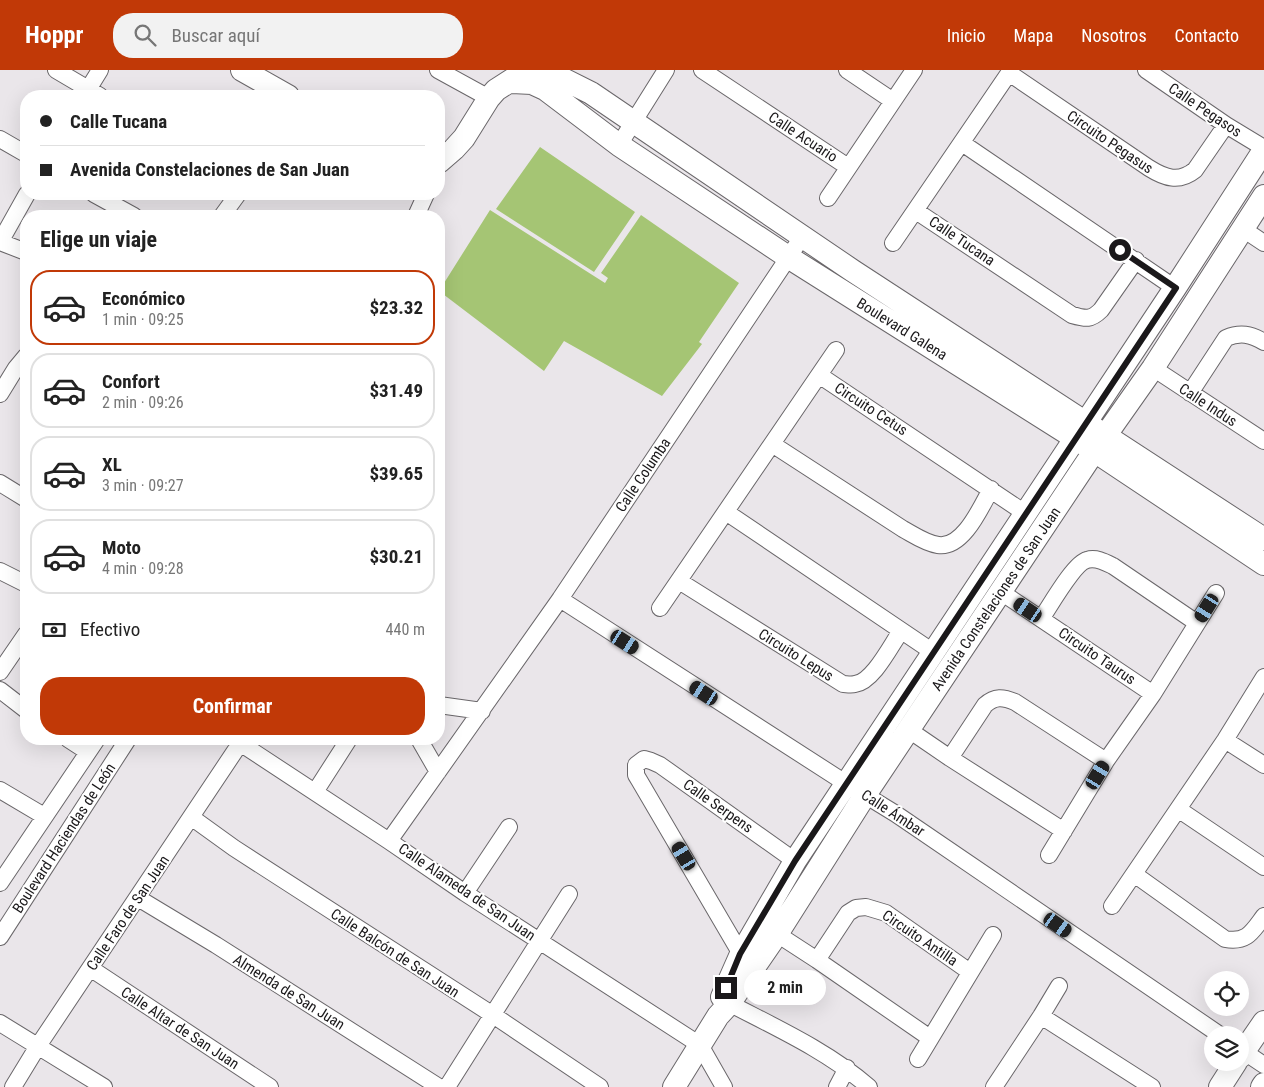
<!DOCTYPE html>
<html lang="es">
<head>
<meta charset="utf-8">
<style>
	body { margin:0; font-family:"Roboto Condensed",sans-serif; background:#f2f2f2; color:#222; height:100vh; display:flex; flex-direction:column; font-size:19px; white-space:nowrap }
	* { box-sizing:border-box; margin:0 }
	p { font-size:16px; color:#767676 }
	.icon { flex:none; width:28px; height:28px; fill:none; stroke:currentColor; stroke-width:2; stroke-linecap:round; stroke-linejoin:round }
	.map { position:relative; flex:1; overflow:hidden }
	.drawer { position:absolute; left:20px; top:140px; width:425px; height:535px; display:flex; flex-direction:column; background:#fff; border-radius:20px; box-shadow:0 5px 20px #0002 }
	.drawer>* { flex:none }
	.top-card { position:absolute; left:20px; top:20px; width:425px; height:110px; border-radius:20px; box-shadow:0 5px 20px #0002; display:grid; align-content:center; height:110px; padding:0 20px; background:#fff }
	.controls { position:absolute; left:1204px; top:901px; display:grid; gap:10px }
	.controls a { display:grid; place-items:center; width:45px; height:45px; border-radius:50%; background:#fff; box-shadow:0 5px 20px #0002; font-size:25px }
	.end { position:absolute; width:22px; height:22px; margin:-11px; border:6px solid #1a181a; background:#fff; box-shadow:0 0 0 2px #fff }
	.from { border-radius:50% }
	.bubble { position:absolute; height:35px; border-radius:18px; background:#fff; box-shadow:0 5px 20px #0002; font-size:16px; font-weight:700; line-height:35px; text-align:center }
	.car { position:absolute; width:15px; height:30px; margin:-15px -8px; border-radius:6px; box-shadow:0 0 4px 1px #0007; background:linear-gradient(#222 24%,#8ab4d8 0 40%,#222 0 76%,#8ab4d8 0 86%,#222 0) }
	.top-card b { display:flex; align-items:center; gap:18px; height:48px; font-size:19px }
	.top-card b+b { border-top:1px solid #e0e0e0 }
	.top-card i { width:12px; height:12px; background:#222 }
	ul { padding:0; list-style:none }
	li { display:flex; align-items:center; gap:15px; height:75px; margin:0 10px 8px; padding:0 10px; border:2px solid #e0e0e0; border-radius:20px }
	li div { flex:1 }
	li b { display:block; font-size:19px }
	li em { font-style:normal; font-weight:700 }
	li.selected { border-color:#c13907 }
	li>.icon { width:45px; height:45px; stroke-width:1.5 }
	h2 { padding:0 20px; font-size:22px; line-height:60px }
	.pay { display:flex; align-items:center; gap:12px; height:55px; padding:0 20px; font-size:19px }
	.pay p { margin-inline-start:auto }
	.action { display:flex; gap:10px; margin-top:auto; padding:10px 20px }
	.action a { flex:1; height:58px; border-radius:20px; background:#c13907; color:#fff; font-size:20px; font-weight:700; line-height:58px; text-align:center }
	header { display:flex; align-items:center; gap:30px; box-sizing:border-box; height:70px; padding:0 25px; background:#c13907; color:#fff }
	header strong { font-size:24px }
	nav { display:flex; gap:28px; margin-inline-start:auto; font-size:18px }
	.search { width:350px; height:45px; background:#f2f2f2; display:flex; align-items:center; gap:12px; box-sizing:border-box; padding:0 18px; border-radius:20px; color:#767676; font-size:19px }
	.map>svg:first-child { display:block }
	.pitch { fill:#a5c574 }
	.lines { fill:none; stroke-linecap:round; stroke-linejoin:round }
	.street-casing { stroke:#6a676a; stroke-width:18 }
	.secondary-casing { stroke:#6a676a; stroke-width:24 }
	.street { stroke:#fff; stroke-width:16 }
	.secondary { stroke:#fff; stroke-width:22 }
	.route { stroke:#1a181a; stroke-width:6 }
	.labels { text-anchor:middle; stroke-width:4; stroke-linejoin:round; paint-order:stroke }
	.street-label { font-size:15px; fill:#1a181a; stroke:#fff }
</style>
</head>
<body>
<header>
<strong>Hoppr</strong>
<div class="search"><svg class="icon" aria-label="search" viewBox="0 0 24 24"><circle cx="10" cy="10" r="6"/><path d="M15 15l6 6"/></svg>Buscar aquí</div>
<nav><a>Inicio</a><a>Mapa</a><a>Nosotros</a><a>Contacto</a></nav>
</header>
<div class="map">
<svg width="1264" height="1017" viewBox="0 0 1264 1017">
	<rect width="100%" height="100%" fill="#eae6ea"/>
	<path class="pitch" d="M 540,77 L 635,142 L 594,202 L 496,139 Z
		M 490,140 L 605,213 L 608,208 L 601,203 L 641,145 L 739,213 L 699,272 L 702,274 L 662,326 L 564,271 L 544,301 L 439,221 Z"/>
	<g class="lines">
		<defs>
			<path id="street" d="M 56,0 L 100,26
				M 438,0 L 489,28
				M 702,0 L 848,97
				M 847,0 L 893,31
				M 1146,0 L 1226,55 L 1264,78
				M 1009,3 L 1149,98 C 1165,108 1179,113 1195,100 L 1226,55
				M 84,26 L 100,0
				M 0,69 L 26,84
				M 962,73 L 1175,218
				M 619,75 L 666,0
				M 94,124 L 134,146
				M 828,128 L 914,0
				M 916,141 L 1072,245 C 1086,249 1091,250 1101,240 L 1136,190
				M 222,146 L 238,124
				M 416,146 L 426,124
				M 1243,159 L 1264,173
				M 893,173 L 1011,0
				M 26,182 L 0,172 L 27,124
				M 1153,298 L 1264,371
				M 819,305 L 1025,443
				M 1190,323 L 1226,268 C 1240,262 1251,264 1264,272
				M 0,324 L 16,298 L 26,286
				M 772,374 L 903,459 C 914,465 925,473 938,475 C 963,479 981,437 991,419
				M 0,413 L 26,429
				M 726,442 L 933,582
				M 0,501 L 26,514
				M 679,511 L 843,614 C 846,614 851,615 855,614 C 873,612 891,575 901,561
				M 1001,522 L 1153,624
				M 560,529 L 847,714 L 896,744 L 1220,965
				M 660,538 L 836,280
				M 1041,549 C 1050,536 1074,493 1087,490 C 1096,487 1105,492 1113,496 L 1197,553
				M 0,602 L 26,564
				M 0,620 L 26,640
				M 439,635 L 482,641
				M 909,660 L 950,688 L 1064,761
				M 68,669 L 88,682
				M 234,669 L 389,771 L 465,823 L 700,975 L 724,1017
				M 419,669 L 438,702
				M 1225,670 L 1264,695
				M 950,688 L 985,635 C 995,626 1003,627 1015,632 L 1106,691
				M 0,720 L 44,746
				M 315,722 L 349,669
				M 1178,739 L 1264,797
				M 191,747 L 234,778 L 493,945 L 600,1017
				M 389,771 L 560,529 L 802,167
				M 1049,785 L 1106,691 L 1153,624 L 1216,523
				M 1134,804 L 1225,869 C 1247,873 1252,862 1264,846
				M 0,813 L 97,669
				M 465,823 L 509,757
				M 138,828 L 216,875 L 439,1017
				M 1112,836 L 1225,670 L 1264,607
				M 777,864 L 817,890 L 930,968
				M 0,867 L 128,669
				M 817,890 L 848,843 L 856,838 L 866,837 L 886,843 L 970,902
				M 745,891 L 639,710 L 636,705 L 636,695 L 644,689 L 651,691 L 660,695 L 795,791
				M 90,898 L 270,1017
				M 721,929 C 772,956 825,979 869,1017
				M 1041,946 L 1152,1017
				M 0,953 L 104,1017
				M 1240,979 L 1264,995
				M 918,989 L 993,865
				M 13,1017 L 38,976 L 243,669
				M 447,1017 L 569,824
				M 837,1017 L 847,998
				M 994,1017 L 1041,946 L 1059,916"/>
			<path id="secondary" d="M 242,0 L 288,26
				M 512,12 L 532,13 L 545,19 L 619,75 L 788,187 L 1075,368 L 1264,494
				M 439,92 L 454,79 L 464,68 L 489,28 L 496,20 L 521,4 L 529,1 L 549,2 L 591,23 L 853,201 L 1264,469
				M 722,927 L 741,884 L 795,791 L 1175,218 L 1264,80
				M 1240,987 L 1264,952
				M 674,1017 L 718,946 L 729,934 L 777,864 L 865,725 L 1091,386 L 1153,298 L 1264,126
				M 1220,1017 L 1236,992
				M 1262,1017 L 1264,1014"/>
		</defs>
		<use href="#street" class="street-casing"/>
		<use href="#secondary" class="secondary-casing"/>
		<use href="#street" class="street"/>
		<use href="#secondary" class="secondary"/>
	</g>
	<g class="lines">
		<path class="route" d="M 726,918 L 740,884 L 795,791 L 1176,218 L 1120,180"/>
	</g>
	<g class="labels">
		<g class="street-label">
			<text transform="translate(1205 40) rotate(34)" y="5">Calle Pegasos</text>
			<text transform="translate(803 67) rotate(33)" y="5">Calle Acuario</text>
			<text transform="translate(1110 72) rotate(34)" y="5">Circuito Pegasus</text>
			<text transform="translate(962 171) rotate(34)" y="5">Calle Tucana</text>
			<text transform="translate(902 259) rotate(32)" y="5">Boulevard Galena</text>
			<text transform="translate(1208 335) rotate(33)" y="5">Calle Indus</text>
			<text transform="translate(871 339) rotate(33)" y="5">Circuito Cetus</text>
			<text transform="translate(643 405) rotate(-56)" y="5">Calle Columba</text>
			<text transform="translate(996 529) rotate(-56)" y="5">Avenida Constelaciones de San Juan</text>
			<text transform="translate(796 585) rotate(32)" y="5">Circuito Lepus</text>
			<text transform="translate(1097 586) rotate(34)" y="5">Circuito Taurus</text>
			<text transform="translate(718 736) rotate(35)" y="5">Calle Serpens</text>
			<text transform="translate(893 743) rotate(33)" y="5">Calle Ámbar</text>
			<text transform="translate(64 768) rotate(-57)" y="5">Boulevard Haciendas de León</text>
			<text transform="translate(467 822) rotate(34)" y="5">Calle Alameda de San Juan</text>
			<text transform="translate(128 843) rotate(-56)" y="5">Calle Faro de San Juan</text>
			<text transform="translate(920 868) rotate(34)" y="5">Circuito Antilla</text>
			<text transform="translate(395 883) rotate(33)" y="5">Calle Balcón de San Juan</text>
			<text transform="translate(289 922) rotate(32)" y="5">Almenda de San Juan</text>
			<text transform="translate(180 958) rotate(33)" y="5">Calle Altar de San Juan</text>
		</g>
	</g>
</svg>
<div class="controls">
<a><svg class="icon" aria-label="locate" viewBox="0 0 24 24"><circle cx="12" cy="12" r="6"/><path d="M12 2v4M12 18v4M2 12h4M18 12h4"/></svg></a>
<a><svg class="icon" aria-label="layers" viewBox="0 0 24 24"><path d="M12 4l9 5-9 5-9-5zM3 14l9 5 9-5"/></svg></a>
</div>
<i class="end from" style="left:1120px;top:180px"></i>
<i class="end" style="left:726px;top:918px"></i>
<div class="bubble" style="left:744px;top:900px;width:82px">2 min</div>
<i class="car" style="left:1207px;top:538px;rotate:212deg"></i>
<i class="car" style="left:1028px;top:540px;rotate:304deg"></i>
<i class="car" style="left:625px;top:572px;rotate:123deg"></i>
<i class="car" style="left:704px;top:623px;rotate:303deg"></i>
<i class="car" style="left:1098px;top:705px;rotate:31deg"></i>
<i class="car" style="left:684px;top:786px;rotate:329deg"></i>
<i class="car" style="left:1058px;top:855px;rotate:125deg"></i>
<div class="top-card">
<b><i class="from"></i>Calle Tucana</b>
<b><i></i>Avenida Constelaciones de San Juan</b>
</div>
<section class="drawer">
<h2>Elige un viaje</h2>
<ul>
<li class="selected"><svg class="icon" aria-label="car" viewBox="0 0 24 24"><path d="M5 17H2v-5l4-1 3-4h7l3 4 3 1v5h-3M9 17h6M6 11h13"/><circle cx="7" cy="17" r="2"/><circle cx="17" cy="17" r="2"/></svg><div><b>Económico</b><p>1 min · 09:25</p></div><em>$23.32</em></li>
<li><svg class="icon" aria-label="car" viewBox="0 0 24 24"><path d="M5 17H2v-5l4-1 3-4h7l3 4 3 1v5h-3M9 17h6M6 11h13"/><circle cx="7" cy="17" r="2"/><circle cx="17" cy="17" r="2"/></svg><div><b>Confort</b><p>2 min · 09:26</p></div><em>$31.49</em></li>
<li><svg class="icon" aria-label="car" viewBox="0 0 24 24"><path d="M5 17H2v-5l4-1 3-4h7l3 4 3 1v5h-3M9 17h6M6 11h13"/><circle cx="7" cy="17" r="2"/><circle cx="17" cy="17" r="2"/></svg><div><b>XL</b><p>3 min · 09:27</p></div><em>$39.65</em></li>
<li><svg class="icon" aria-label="car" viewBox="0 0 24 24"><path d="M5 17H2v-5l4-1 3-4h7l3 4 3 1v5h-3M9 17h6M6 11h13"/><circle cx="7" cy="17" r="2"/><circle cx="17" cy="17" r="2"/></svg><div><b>Moto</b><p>4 min · 09:28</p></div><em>$30.21</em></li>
</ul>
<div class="pay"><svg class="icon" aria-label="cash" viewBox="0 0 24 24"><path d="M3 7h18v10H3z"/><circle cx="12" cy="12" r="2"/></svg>Efectivo<p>440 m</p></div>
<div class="action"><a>Confirmar</a></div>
</section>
</div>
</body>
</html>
